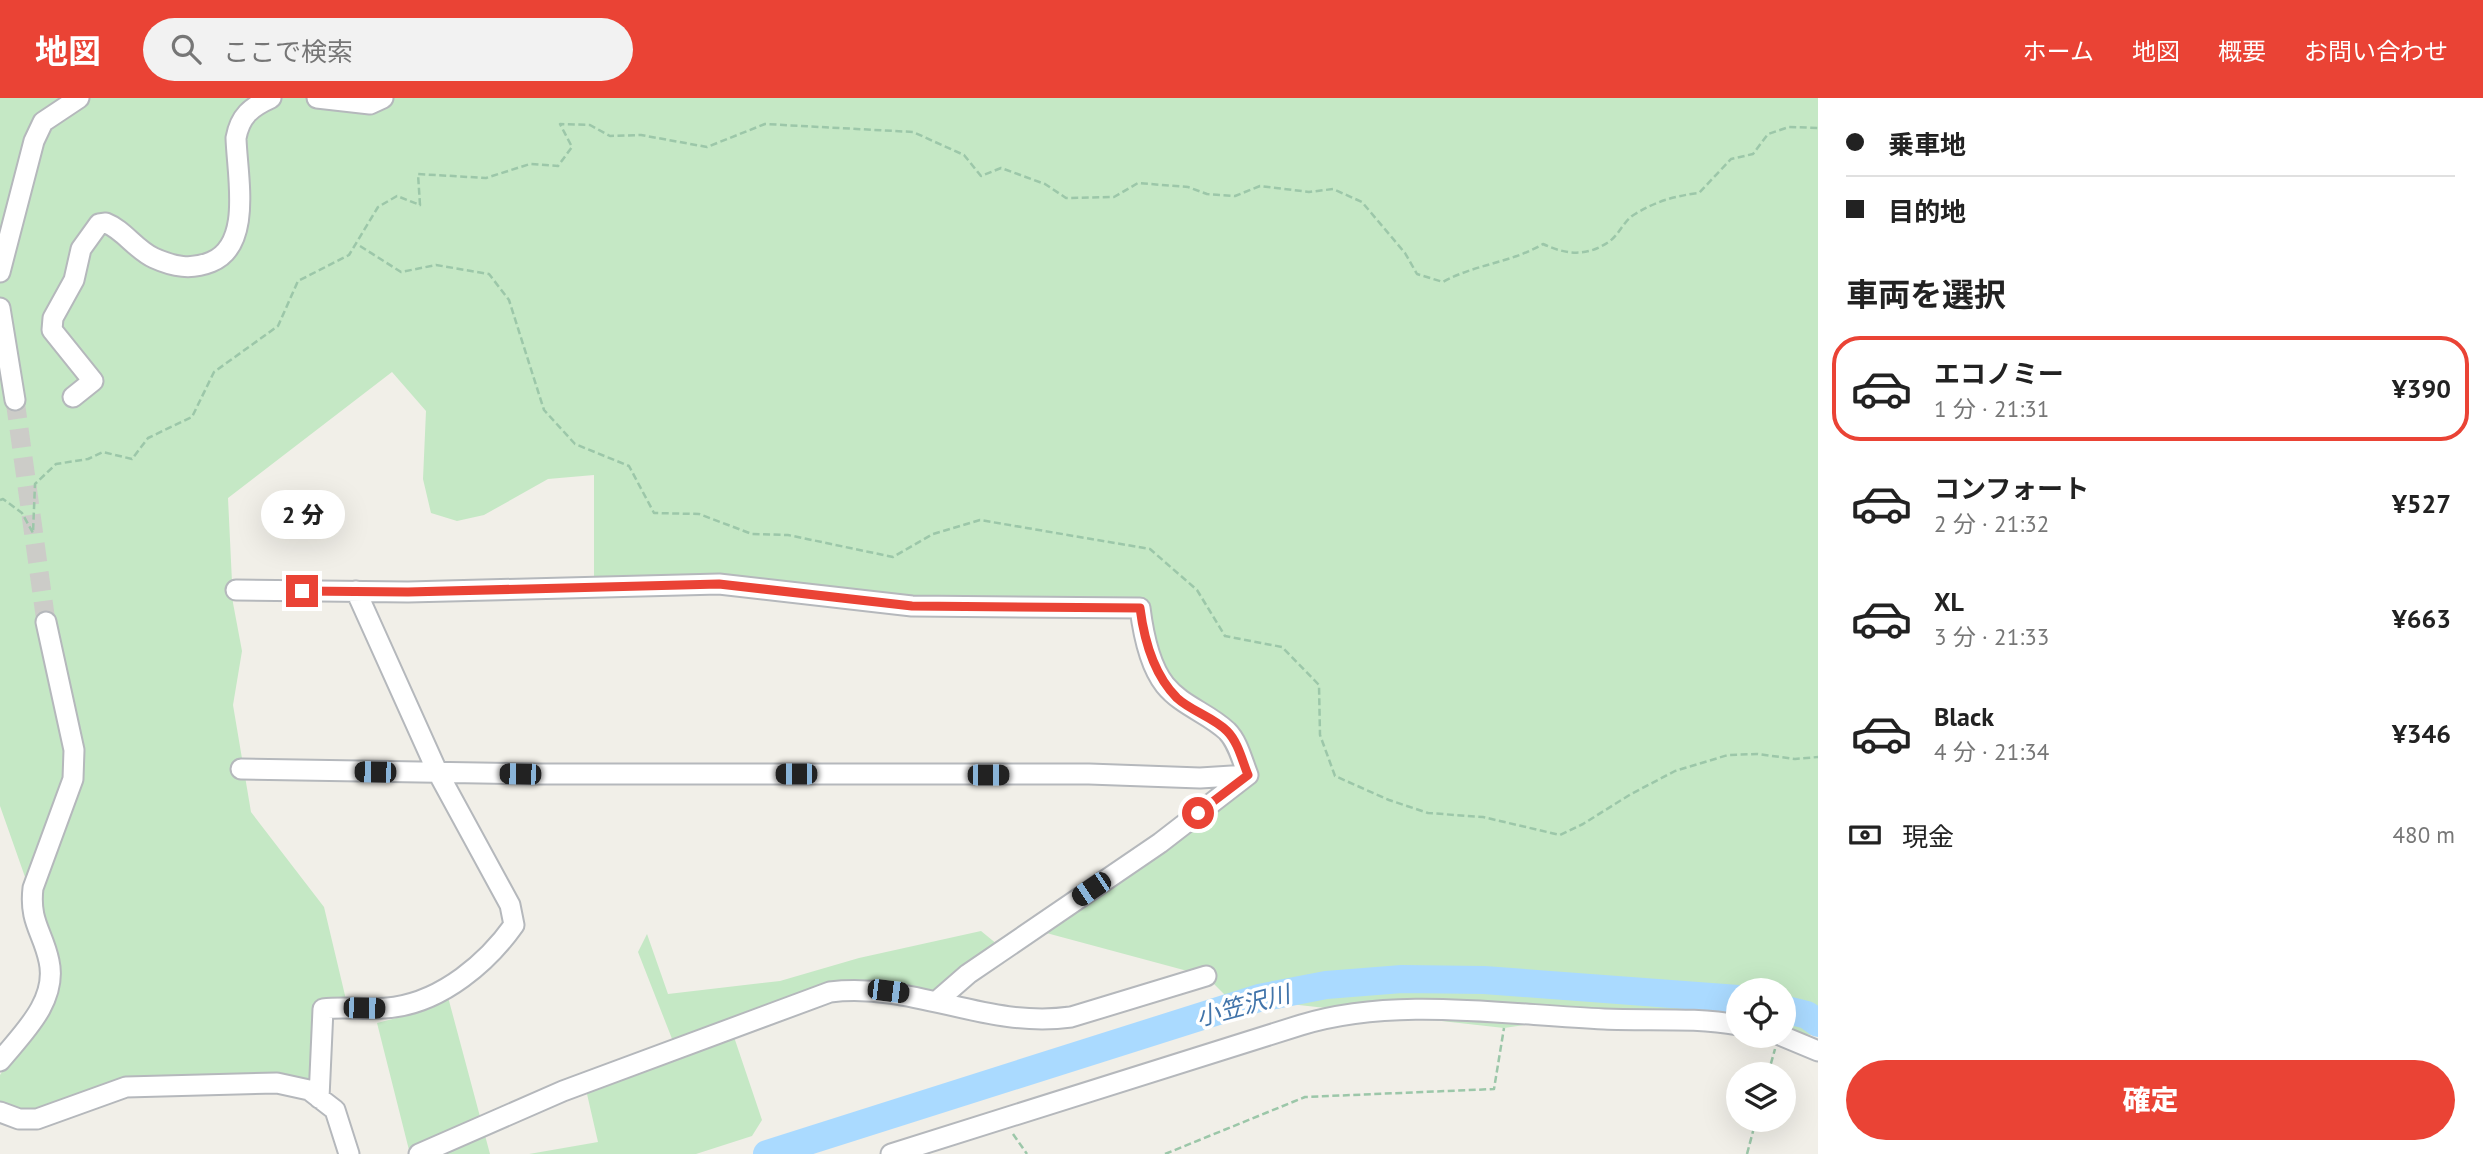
<!DOCTYPE html>
<html lang="ja">
<head>
<meta charset="utf-8">
<style>
	body { margin:0; font-family:"PT Sans","Noto Sans JP",sans-serif; background:#f2f2f2; color:#222; height:100vh; display:flex; flex-direction:column; font-size:26px; white-space:nowrap }
	* { box-sizing:border-box; margin:0 }
	p { font-size:23px; color:#767676 }
	.icon { flex:none; width:38px; height:38px; fill:none; stroke:currentColor; stroke-width:2; stroke-linecap:round; stroke-linejoin:round }
	.map { position:relative; flex:1; overflow:hidden }
	.drawer { display:flex; flex-direction:column; background:#fff; width:665px }
	.drawer>* { flex:none }
	.banner { display:grid; align-content:center; height:154px; padding:0 28px; background:#fff }
	.tools { position:absolute; left:1726px; top:880px; display:grid; gap:14px }
	.tools a { display:grid; place-items:center; width:70px; height:70px; border-radius:50%; background:#fff; box-shadow:0 7px 28px #0002; font-size:35px }
	.end { position:absolute; width:32px; height:32px; margin:-16px; border:9px solid #ea4335; background:#fff; box-shadow:0 0 0 4px #fff }
	.from { border-radius:50% }
	.bubble { position:absolute; height:49px; border-radius:24px; background:#fff; box-shadow:0 7px 28px #0002; font-size:23px; font-weight:800; line-height:49px; text-align:center }
	.car { position:absolute; width:21px; height:42px; margin:-21px -10px; border-radius:9px; box-shadow:0 0 5px 2px #0007; background:linear-gradient(#222 24%,#8ab4d8 0 40%,#222 0 76%,#8ab4d8 0 86%,#222 0) }
	.banner b { display:flex; align-items:center; gap:24px; height:66px; font-size:26px }
	.banner b+b { border-top:2px solid #e0e0e0 }
	.banner i { width:18px; height:18px; background:#222 }
	ul { padding:0; list-style:none }
	li { display:flex; align-items:center; gap:21px; height:105px; margin:0 14px 10px; padding:0 14px; border:4px solid transparent; border-radius:28px }
	li div { flex:1 }
	li b { display:block; font-size:26px }
	li em { font-style:normal; font-weight:800 }
	li.current { border-color:#ea4335 }
	li>.icon { width:63px; height:63px; stroke-width:1.5 }
	h2 { padding:0 28px; font-size:32px; line-height:84px }
	.pay { display:flex; align-items:center; gap:18px; height:77px; padding:0 28px; font-size:26px }
	.pay p { margin-inline-start:auto }
	.cta { display:flex; gap:14px; margin-top:auto; padding:14px 28px }
	.cta a { flex:1; height:80px; border-radius:42px; background:#ea4335; color:#fff; font-size:28px; font-weight:800; line-height:80px; text-align:center }
	header { display:flex; align-items:center; gap:42px; box-sizing:border-box; height:98px; padding:0 35px; background:#ea4335; color:#fff }
	header strong { font-size:33px }
	nav { display:flex; gap:38px; margin-inline-start:auto; font-size:24px }
	.search { width:490px; height:63px; background:#f2f2f2; display:flex; align-items:center; gap:18px; box-sizing:border-box; padding:0 24px; border-radius:38px; color:#767676; font-size:26px }
	main { display:flex; flex:1; min-height:0 }
	.map>svg:first-child { display:block }
	.green { fill:#c5e8c5 }
	.lines { fill:none; stroke-linecap:round; stroke-linejoin:round }
	.river { stroke:#aadaff; stroke-width:28 }
	.minor-tunnel { stroke:#ccccc8; stroke-width:19; stroke-dasharray:19 10; stroke-linecap:butt }
	.minor-casing { stroke:#b5b8bc; stroke-width:23 }
	.path { stroke:#9cc7a9; stroke-width:2.5; stroke-dasharray:7 3.5; stroke-linecap:butt }
	.minor { stroke:#fff; stroke-width:19 }
	.route { stroke:#ea4335; stroke-width:9 }
	.labels { text-anchor:middle; stroke-width:7; stroke-linejoin:round; paint-order:stroke }
	.water-label { font-size:24px; font-style:italic; fill:#4174aa; stroke:#fff }
</style>
</head>
<body>
<header>
<strong>地図</strong>
<div class="search"><svg class="icon" aria-label="search" viewBox="0 0 24 24"><circle cx="10" cy="10" r="6"/><path d="M15 15l6 6"/></svg>ここで検索</div>
<nav><a>ホーム</a><a>地図</a><a>概要</a><a>お問い合わせ</a></nav>
</header>
<main>
<div class="map">
<svg width="1818" height="1056" viewBox="0 0 1818 1056">
	<rect width="100%" height="100%" fill="#f1efe8"/>
	<path class="green" d="M 0,0 L 1818,0 L 1818,938 L 1783,933 L 1783,892 L 1738,892 L 1738,927 L 1538,925 L 1504,930 L 1227,899 L 1206,878 L 1039,833 L 1248,677 L 1228,635 L 1163,585 L 1140,510 L 912,508 L 719,486 L 594,488 L 594,377 L 548,381 L 484,417 L 457,423 L 431,415 L 423,381 L 426,313 L 392,274 L 228,400 L 233,505 L 242,553 L 233,607 L 251,714 L 324,809 L 348,910 L 323,912 L 319,994 L 177,987 L 19,1021 L 0,1005 L 0,977 L 61,881 L 0,708 Z
		M 981,833 L 1003,851 L 941,899 L 867,882 L 731,930 L 762,1022 L 752,1038 L 696,1056 L 529,1056 L 598,1044 L 587,996 L 676,951 L 638,854 L 647,836 L 668,896 L 780,883 L 859,860 Z
		M 448,899 L 490,1056 L 410,1056 L 377,925 L 408,917 Z"/>
	<g class="lines">
		<path class="river" d="M 1783,911 L 1807,917 L 1818,925
			M 767,1056 L 1259,900 L 1326,887 L 1402,881 L 1484,882 L 1738,901"/>
		<path class="minor-tunnel" d="M 15,302 L 46,524"/>
		<defs>
			<path id="minor" d="M 317,0 L 370,6 L 383,0
				M 0,174 L 34,43 L 43,24 L 79,0
				M 0,210 L 15,302
				M 73,299 L 93,283 L 52,232 L 53,220 L 74,182 L 81,151 L 99,126 L 106,125 C 124,132 136,152 154,160 C 174,169 191,172 211,164 C 253,147 237,77 236,40 C 240,18 251,9 271,0
				M 236,492 L 408,494 L 719,486 L 912,508 L 1140,510 C 1143,534 1150,568 1165,587 C 1182,608 1208,615 1227,633 C 1238,644 1242,662 1248,677
				M 241,671 L 541,676 L 1089,676 L 1200,680 L 1248,677
				M 937,903 L 968,876 L 1160,745 L 1248,677
				M 1782,938 L 1818,953
				M 0,963 C 22,936 58,903 49,863 C 43,834 29,824 33,790 L 73,681 L 74,652 L 46,524
				M 319,1000 L 323,911 C 347,908 371,913 395,909 C 443,902 487,865 514,827 L 510,807 L 437,673 L 356,493
				M 0,1014 L 19,1021 L 37,1021 L 126,989 L 277,985 L 309,992 L 335,1012 L 349,1056
				M 419,1056 L 563,993 L 830,894 C 916,884 985,931 1071,919 L 1206,878
				M 891,1056 L 1301,927 C 1396,898 1506,917 1604,921 C 1648,923 1695,919 1738,927"/>
		</defs>
		<use href="#minor" class="minor-casing"/>
		<path class="path" d="M 360,148 L 401,174 L 436,167 L 489,176 L 509,202 L 544,312 L 575,346 L 629,368 L 654,415 L 699,416 L 752,436 L 788,437 L 893,459 L 933,436 L 980,422 L 1150,451 L 1197,492 L 1225,538 L 1282,549 L 1319,587 L 1320,637 L 1335,678 L 1389,702 L 1428,715 L 1483,719 L 1560,737 L 1583,726 L 1631,696 L 1675,673 L 1728,657 L 1758,656 L 1795,661 L 1818,659
			M 0,402 L 3,401 L 22,415 L 33,435 L 35,386 L 56,366 L 88,361 L 103,354 L 132,361 L 148,340 L 192,319 L 214,274 L 278,228 L 298,183 L 349,157 L 378,109 L 397,98 L 420,107 L 418,76 L 486,80 L 530,66 L 558,68 L 572,49 L 560,26 L 590,27 L 610,38 L 641,37 L 707,49 L 765,26 L 913,34 L 964,57 L 981,78 L 1001,70 L 1045,86 L 1066,100 L 1114,99 L 1138,85 L 1188,89 L 1207,96 L 1235,98 L 1260,88 L 1309,94 L 1333,91 L 1362,104 L 1405,155 L 1417,176 L 1443,184 C 1475,166 1511,165 1543,146 C 1567,157 1587,159 1610,143 C 1619,136 1623,125 1632,118 C 1654,104 1673,98 1699,95 L 1731,61 L 1753,56 L 1768,36 L 1789,29 L 1818,30
			M 1768,976 L 1775,951
			M 1013,1036 L 1027,1056
			M 1165,1056 L 1305,999 L 1494,991 L 1504,930
			M 1747,1056 L 1756,1022"/>
		<use href="#minor" class="minor"/>
	</g>
	<g class="lines">
		<path class="route" d="M 302,493 L 408,494 L 719,486 L 912,508 L 1140,510 C 1144,541 1154,577 1177,600 C 1191,613 1213,619 1227,633 C 1238,644 1242,662 1248,677 L 1198,715"/>
	</g>
	<g class="labels">
		<g class="water-label">
			<text transform="translate(1243 908) rotate(-15)" y="8">小笠沢川</text>
		</g>
	</g>
</svg>
<div class="tools">
<a><svg class="icon" aria-label="locate" viewBox="0 0 24 24"><circle cx="12" cy="12" r="6"/><path d="M12 2v4M12 18v4M2 12h4M18 12h4"/></svg></a>
<a><svg class="icon" aria-label="layers" viewBox="0 0 24 24"><path d="M12 4l9 5-9 5-9-5zM3 14l9 5 9-5"/></svg></a>
</div>
<i class="end from" style="left:1198px;top:715px"></i>
<i class="end" style="left:302px;top:493px"></i>
<div class="bubble" style="left:261px;top:392px;width:84px">2 分</div>
<i class="car" style="left:375px;top:674px;rotate:271deg"></i>
<i class="car" style="left:520px;top:676px;rotate:271deg"></i>
<i class="car" style="left:796px;top:676px;rotate:270deg"></i>
<i class="car" style="left:988px;top:677px;rotate:90deg"></i>
<i class="car" style="left:1091px;top:791px;rotate:236deg"></i>
<i class="car" style="left:888px;top:893px;rotate:97deg"></i>
<i class="car" style="left:364px;top:910px;rotate:91deg"></i>
</div>
<section class="drawer">
<div class="banner">
<b><i class="from"></i>乗車地</b>
<b><i></i>目的地</b>
</div>
<h2>車両を選択</h2>
<ul>
<li class="current"><svg class="icon" aria-label="car" viewBox="0 0 24 24"><path d="M5 17H2v-5l4-1 3-4h7l3 4 3 1v5h-3M9 17h6M6 11h13"/><circle cx="7" cy="17" r="2"/><circle cx="17" cy="17" r="2"/></svg><div><b>エコノミー</b><p>1 分 · 21:31</p></div><em>¥390</em></li>
<li><svg class="icon" aria-label="car" viewBox="0 0 24 24"><path d="M5 17H2v-5l4-1 3-4h7l3 4 3 1v5h-3M9 17h6M6 11h13"/><circle cx="7" cy="17" r="2"/><circle cx="17" cy="17" r="2"/></svg><div><b>コンフォート</b><p>2 分 · 21:32</p></div><em>¥527</em></li>
<li><svg class="icon" aria-label="car" viewBox="0 0 24 24"><path d="M5 17H2v-5l4-1 3-4h7l3 4 3 1v5h-3M9 17h6M6 11h13"/><circle cx="7" cy="17" r="2"/><circle cx="17" cy="17" r="2"/></svg><div><b>XL</b><p>3 分 · 21:33</p></div><em>¥663</em></li>
<li><svg class="icon" aria-label="car" viewBox="0 0 24 24"><path d="M5 17H2v-5l4-1 3-4h7l3 4 3 1v5h-3M9 17h6M6 11h13"/><circle cx="7" cy="17" r="2"/><circle cx="17" cy="17" r="2"/></svg><div><b>Black</b><p>4 分 · 21:34</p></div><em>¥346</em></li>
</ul>
<div class="pay"><svg class="icon" aria-label="cash" viewBox="0 0 24 24"><path d="M3 7h18v10H3z"/><circle cx="12" cy="12" r="2"/></svg>現金<p>480 m</p></div>
<div class="cta"><a>確定</a></div>
</section>
</main>
</body>
</html>
